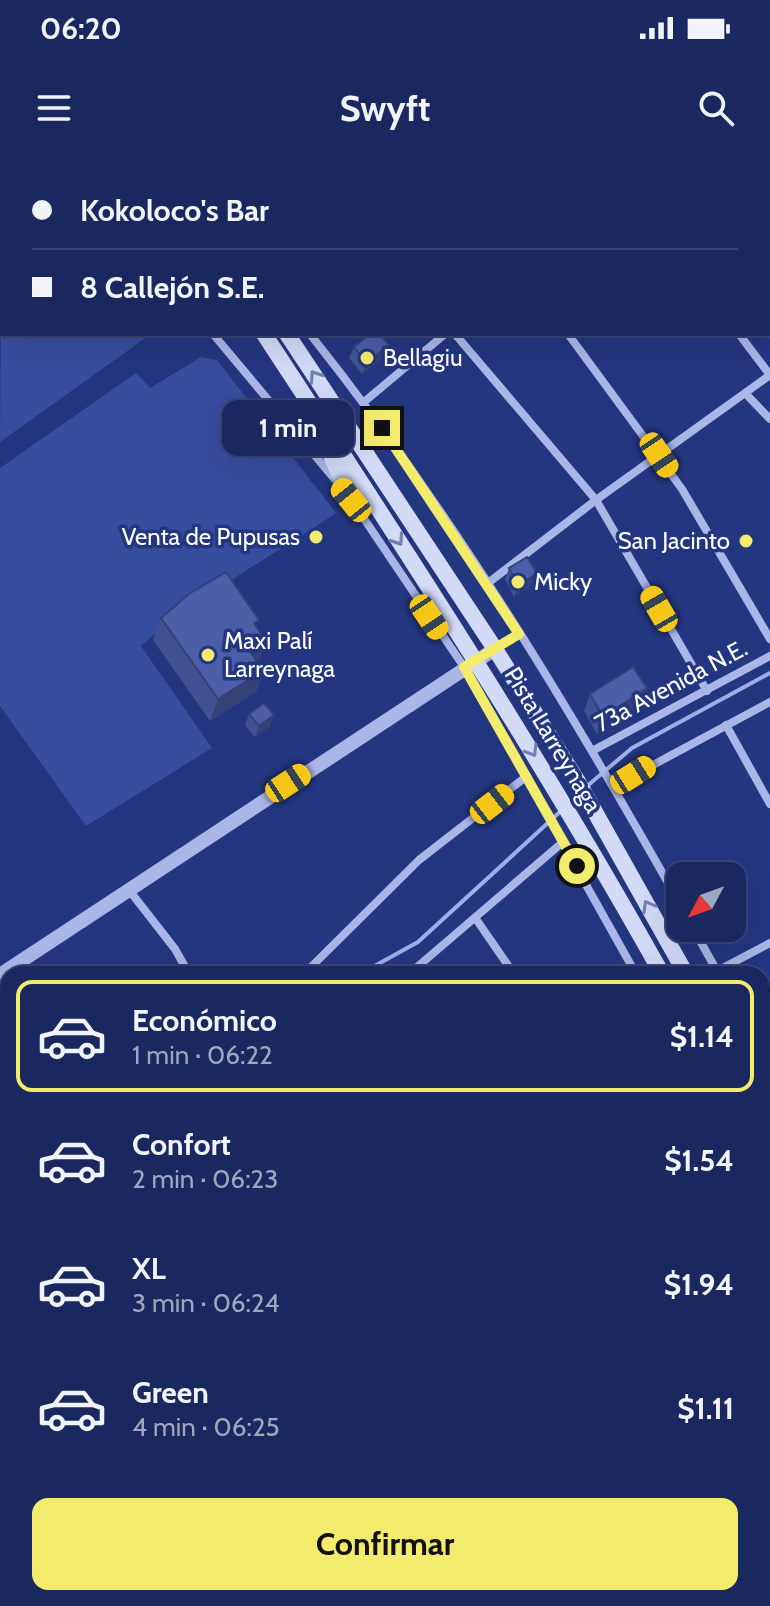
<!DOCTYPE html>
<html lang="es">
<head>
<meta charset="utf-8">
<style>
	body { margin:0; font-family:Cabin,sans-serif; background:#273469; color:#f1f3f6; height:100vh; display:flex; flex-direction:column; font-size:30px; white-space:nowrap }
	* { box-sizing:border-box; margin:0 }
	p { font-size:26px; color:#9fa6bd }
	.icon { flex:none; width:44px; height:44px; fill:none; stroke:currentColor; stroke-width:2; stroke-linecap:round; stroke-linejoin:round }
	.map { position:relative; flex:1; overflow:hidden }
	.drawer { position:absolute; left:0px; top:806px; width:770px; height:640px; display:flex; flex-direction:column; background:#1a2860; border-radius:24px 24px 0 0; box-shadow:0 8px 32px #0002,0 0 0 2px #384475 }
	.drawer>* { flex:none }
	.banner { position:absolute; left:0px; top:0px; width:770px; height:176px; box-shadow:0 8px 32px #0002,0 0 0 2px #384475; display:grid; align-content:center; height:176px; padding:0 32px; background:#1a2860 }
	.needle { width:52px; rotate:229deg }
	.controls { position:absolute; left:666px; top:702px; display:grid; gap:16px }
	.controls a { display:grid; place-items:center; width:80px; height:80px; border-radius:16px; background:#1a2860; box-shadow:0 8px 32px #0002,0 0 0 2px #384475; font-size:40px }
	.end { position:absolute; width:36px; height:36px; margin:-18px; border:10px solid #f2eb6c; background:#111; box-shadow:0 0 0 4px #111 }
	.from { border-radius:50% }
	.bubble { position:absolute; height:56px; border-radius:16px; background:#1a2860; box-shadow:0 8px 32px #0002,0 0 0 2px #384475; font-size:26px; font-weight:800; line-height:56px; text-align:center }
	.car { position:absolute; width:24px; height:48px; margin:-24px -12px; border-radius:10px; box-shadow:0 0 6px 2px #0007; background:linear-gradient(#f5c518 24%,#345 0 40%,#f5c518 0 76%,#345 0 86%,#f5c518 0) }
	.banner b { display:flex; align-items:center; gap:28px; height:76px; font-size:30px }
	.banner b+b { border-top:2px solid #384475 }
	.banner i { width:20px; height:20px; background:#f1f3f6 }
	ul { padding:14px 0 0; list-style:none }
	li { display:flex; align-items:center; gap:24px; height:112px; margin:0 16px 12px; padding:0 16px; border:4px solid transparent; border-radius:16px }
	li div { flex:1 }
	li b { display:block; font-size:30px }
	li em { font-style:normal; font-weight:800 }
	li.selected { border-color:#f2eb6c }
	li>.icon { width:72px; height:72px; stroke-width:1.5 }
	.cta { display:flex; gap:16px; margin-top:auto; padding:16px 32px }
	.cta a { flex:1; height:92px; border-radius:16px; background:#f2eb6c; color:#111; font-size:32px; font-weight:800; line-height:92px; text-align:center }
	.status { display:flex; justify-content:space-between; align-items:center; height:56px; padding:0 40px; background:#1a2860; direction:ltr }
	.status svg { height:22px; fill:currentColor }
	header { display:flex; justify-content:space-between; align-items:center; height:104px; padding:0 32px; background:#1a2860; font-size:36px; font-weight:800 }
	.map>svg:first-child { display:block }
	.green { fill:#374d9e }
	.lines { fill:none; stroke-linecap:round; stroke-linejoin:round }
	.stream { stroke:#9daee8; stroke-width:4 }
	.minor { stroke:#a9b6e7; stroke-width:8 }
	.tertiary { stroke:#a9b6e7; stroke-width:14 }
	.secondary { stroke:#d3daf6; stroke-width:16 }
	.wall { fill:#405291 }
	.shaded-wall { fill:#344276 }
	.building { fill:#4b5fa9; stroke:#344276; stroke-width:2 }
	.oneway { stroke:#7280b5 }
	.route { stroke:#f2eb6c; stroke-width:10 }
	.poi-dot { fill:#f2eb6c; stroke:#233680; stroke-width:3 }
	.labels { text-anchor:middle; stroke-width:7; stroke-linejoin:round; paint-order:stroke }
	.poi-label { font-size:24px; fill:#fff; stroke:#233680; text-anchor:start }
	.street-label { font-size:24px; fill:#fff; stroke:#233680 }
</style>
</head>
<body>
<div class="status"><b>06:20</b><svg viewBox="0 0 49 12"><path d="M0 12V9h3v3zM5 12V6h3v6zM10 12V3h3v9zM15 12V0h3v12zM26 1h20v11H26zM47 4h2v5h-2z"/></svg></div>
<header><svg class="icon" aria-label="menu" viewBox="0 0 24 24"><path d="M4 6h16M4 12h16M4 18h16"/></svg>Swyft<svg class="icon" aria-label="search" viewBox="0 0 24 24"><circle cx="10" cy="10" r="6"/><path d="M15 15l6 6"/></svg></header>
<div class="map">
<svg width="770" height="1446" viewBox="0 0 770 1446">
	<rect width="100%" height="100%" fill="#233680"/>
	<path class="green" d="M 2,24 L 2,174 L 151,174 L 0,282 Z
		M 201,197 L 217,200 L 336,353 C 271,397 200,435 141,486 L 212,588 L 86,666 L 0,546 L 0,308 L 136,213 L 150,228 Z"/>
	<g class="lines">
		<path class="stream" d="M 586,627 L 632,588 L 770,513
			M 360,814 L 418,782 L 562,650
			M 0,1168 L 8,1163"/>
		<path class="minor" d="M 75,0 L 76,2
			M 172,0 L 174,2
			M 318,0 L 320,2
			M 486,0 L 488,2
			M 601,0 L 603,2
			M 682,2 L 685,0
			M 768,98 L 770,100
			M 213,174 L 337,322
			M 310,174 C 451,351 569,547 680,744
			M 455,174 L 596,340 L 707,531
			M 568,174 L 682,329 L 770,479
			M 745,233 L 770,259
			M 364,242 L 445,174
			M 350,338 L 464,507 L 636,814
			M 488,423 L 596,340 L 770,215 L 739,174
			M 495,489 L 519,474
			M 726,565 L 770,644
			M 592,591 L 770,496
			M 614,626 L 770,542
			M 129,730 L 175,789 L 189,814
			M 476,759 L 514,814
			M 693,768 L 718,813
			M 717,811 L 770,783
			M 304,814 L 419,700 L 527,616
			M 409,814 L 563,682
			M 762,895 L 770,910
			M 0,982 L 8,978
			M 0,992 L 8,996
			M 762,1044 L 770,1059
			M 0,1139 L 8,1132
			M 0,1189 L 8,1184
			M 762,1216 L 770,1231
			M 0,1389 L 8,1382
			M 204,1438 L 204,1446
			M 447,1438 L 451,1446
			M 550,1438 L 554,1446
			M 760,1438 L 764,1446
			M 652,1446 L 667,1438"/>
		<path class="tertiary" d="M 0,815 L 495,489"/>
		<path class="secondary" d="M 105,0 L 107,2
			M 145,0 L 146,2
			M 264,174 C 402,384 539,594 662,814
			M 287,174 L 495,489 L 577,620 L 686,814
			M 326,285 L 351,340
			M 762,952 L 770,966
			M 762,993 L 770,1007"/>
	</g>
	<path class="wall" d="M 354,187 L 385,197 L 362,214 L 349,198 Z
		M 509,408 L 537,413 L 533,424 L 514,437 L 505,419 Z
		M 161,458 L 256,467 L 259,503 L 264,510 L 256,532 L 210,561 L 153,480 Z
		M 590,534 L 641,545 L 597,574 L 584,551 Z
		M 249,554 L 270,566 L 255,577 L 245,565 Z"/>
	<path class="shaded-wall" d="M 389,185 L 385,197 L 362,214 L 366,203 Z
		M 537,413 L 533,424 L 514,437 L 518,426 Z
		M 266,482 L 258,504 L 251,493 Z
		M 264,510 L 256,532 L 210,561 L 218,539 Z
		M 647,528 L 641,545 L 597,574 L 603,557 Z
		M 274,555 L 270,566 L 255,577 L 259,566 Z"/>
	<path class="building" d="M 370,174 L 380,174 L 389,185 L 366,203 L 354,187 Z
		M 527,397 L 537,413 L 518,426 L 509,408 Z
		M 226,412 L 259,460 L 254,463 L 266,482 L 251,493 L 264,510 L 218,539 L 161,458 L 189,434 Z
		M 633,507 L 647,528 L 603,557 L 590,534 Z
		M 264,543 L 274,555 L 259,566 L 249,554 Z
		M 690,1438 L 696,1438 L 700,1446 L 676,1446 Z"/>
	<defs><path id="oneway-chevron" d="M-2-3.5L2.5 0L-2 3.5" fill="none" stroke-width="1.6" stroke-linecap="round" stroke-linejoin="round" transform="scale(2)"/></defs>
	<g class="oneway">
		<use href="#oneway-chevron" transform="translate(315 216) rotate(-124)"/>
		<use href="#oneway-chevron" transform="translate(398 380) rotate(56)"/>
		<use href="#oneway-chevron" transform="translate(532 591) rotate(59)"/>
		<use href="#oneway-chevron" transform="translate(648 746) rotate(-119)"/>
	</g>
	<g class="lines">
		<path class="route" d="M 382,268 L 519,474 L 464,507 L 577,706"/>
	</g>
	<g class="poi-dot">
		<circle cx="367" cy="198" r="8"/>
		<circle cx="316" cy="377" r="8"/>
		<circle cx="746" cy="381" r="8"/>
		<circle cx="518" cy="422" r="8"/>
		<circle cx="208" cy="495" r="8"/>
	</g>
	<g class="labels">
		<g class="poi-label">
			<text x="383" y="206">Bellagiu</text>
			<text x="300" y="385" text-anchor="end">Venta de Pupusas</text>
			<text x="730" y="389" text-anchor="end">San Jacinto</text>
			<text x="534" y="430">Micky</text>
			<text x="224" y="489">Maxi Palí<tspan x="224" dy="28">Larreynaga</tspan></text>
		</g>
		<g class="street-label">
			<text transform="translate(671 526) rotate(-28)" y="8">73a Avenida N.E.</text>
			<text transform="translate(553 580) rotate(59)" y="8">Pista Larreynaga</text>
		</g>
	</g>
</svg>
<div class="controls">
<a><svg class="needle" viewBox="-14 -14 28 28"><path d="M0-13l5 13h-10z" fill="#e53935"/><path d="M0 13l5-13h-10z" fill="#9fa6bd"/></svg></a>
</div>
<i class="end from" style="left:577px;top:706px"></i>
<i class="end" style="left:382px;top:268px"></i>
<div class="bubble" style="left:222px;top:240px;width:132px">1 min</div>
<i class="car" style="left:659px;top:295px;rotate:146deg"></i>
<i class="car" style="left:351px;top:340px;rotate:321deg"></i>
<i class="car" style="left:659px;top:449px;rotate:330deg"></i>
<i class="car" style="left:429px;top:457px;rotate:146deg"></i>
<i class="car" style="left:633px;top:615px;rotate:58deg"></i>
<i class="car" style="left:288px;top:623px;rotate:57deg"></i>
<i class="car" style="left:492px;top:644px;rotate:52deg"></i>
<div class="banner">
<b><i class="from"></i>Kokoloco's Bar</b>
<b><i></i>8 Callejón S.E.</b>
</div>
<section class="drawer">
<ul>
<li class="selected"><svg class="icon" aria-label="car" viewBox="0 0 24 24"><path d="M5 17H2v-5l4-1 3-4h7l3 4 3 1v5h-3M9 17h6M6 11h13"/><circle cx="7" cy="17" r="2"/><circle cx="17" cy="17" r="2"/></svg><div><b>Económico</b><p>1 min · 06:22</p></div><em>$1.14</em></li>
<li><svg class="icon" aria-label="car" viewBox="0 0 24 24"><path d="M5 17H2v-5l4-1 3-4h7l3 4 3 1v5h-3M9 17h6M6 11h13"/><circle cx="7" cy="17" r="2"/><circle cx="17" cy="17" r="2"/></svg><div><b>Confort</b><p>2 min · 06:23</p></div><em>$1.54</em></li>
<li><svg class="icon" aria-label="car" viewBox="0 0 24 24"><path d="M5 17H2v-5l4-1 3-4h7l3 4 3 1v5h-3M9 17h6M6 11h13"/><circle cx="7" cy="17" r="2"/><circle cx="17" cy="17" r="2"/></svg><div><b>XL</b><p>3 min · 06:24</p></div><em>$1.94</em></li>
<li><svg class="icon" aria-label="car" viewBox="0 0 24 24"><path d="M5 17H2v-5l4-1 3-4h7l3 4 3 1v5h-3M9 17h6M6 11h13"/><circle cx="7" cy="17" r="2"/><circle cx="17" cy="17" r="2"/></svg><div><b>Green</b><p>4 min · 06:25</p></div><em>$1.11</em></li>
</ul>
<div class="cta"><a>Confirmar</a></div>
</section>
</div>
</body>
</html>
